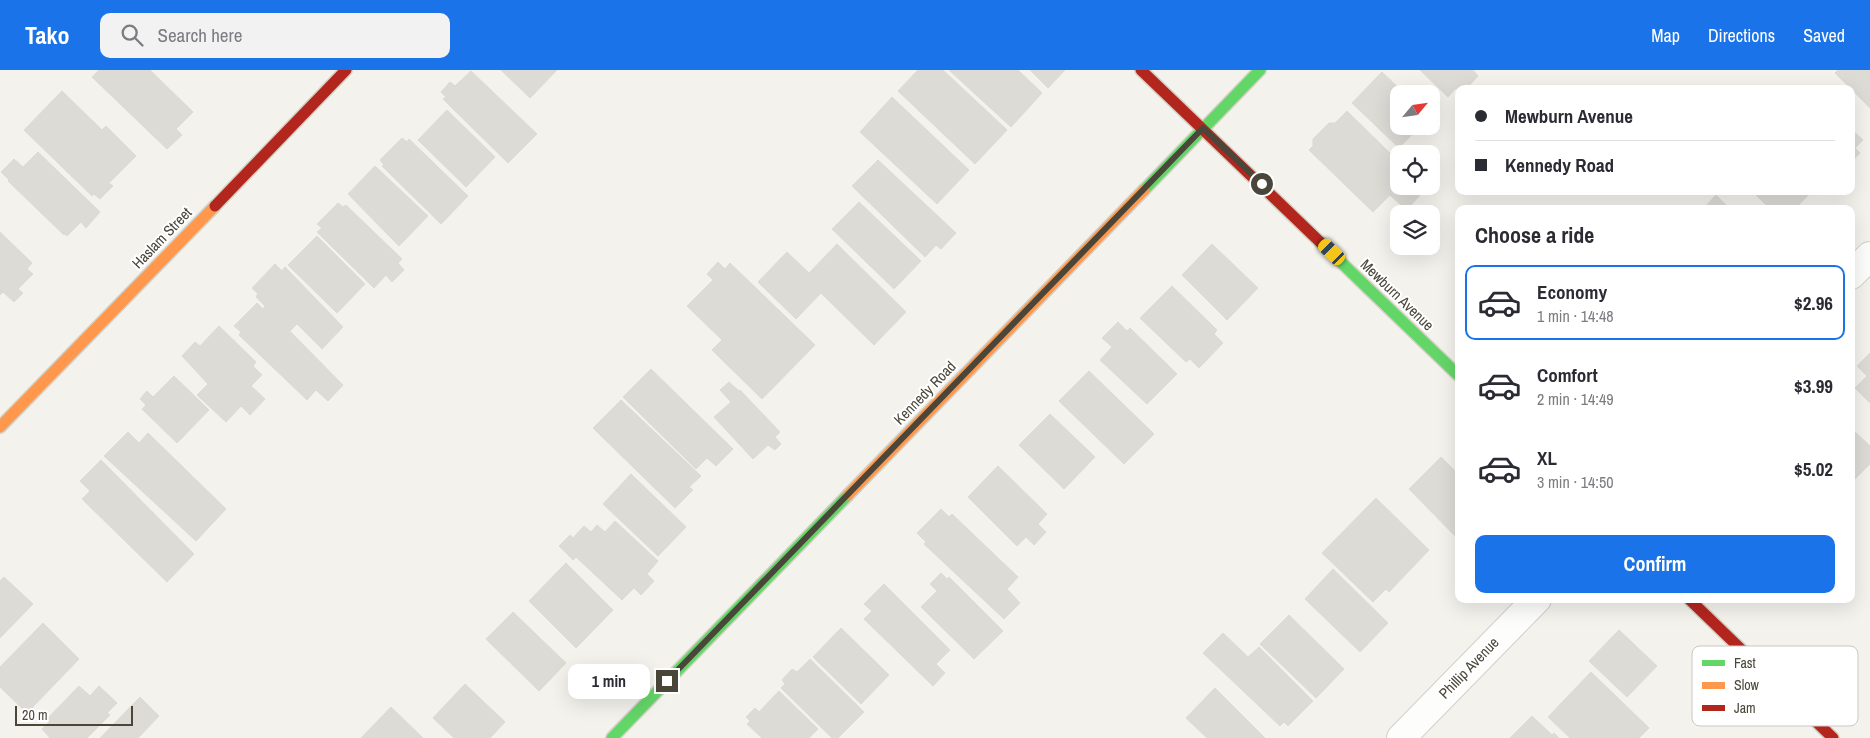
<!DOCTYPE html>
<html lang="en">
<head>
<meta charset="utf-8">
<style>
	body { margin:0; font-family:"Archivo Narrow",sans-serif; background:#f2f2f3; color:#2b2b33; height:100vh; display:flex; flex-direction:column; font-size:19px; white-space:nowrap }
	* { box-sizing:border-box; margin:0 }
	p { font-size:16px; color:#7c7c81 }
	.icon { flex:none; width:28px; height:28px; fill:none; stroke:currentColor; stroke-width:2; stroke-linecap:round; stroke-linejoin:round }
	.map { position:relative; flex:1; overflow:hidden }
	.panel { position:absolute; left:1455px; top:135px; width:400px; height:398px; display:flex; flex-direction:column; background:#fff; border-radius:10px; box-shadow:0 5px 20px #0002 }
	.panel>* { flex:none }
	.banner { position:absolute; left:1455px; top:15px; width:400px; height:110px; border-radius:10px; box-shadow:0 5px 20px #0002; display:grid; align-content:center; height:110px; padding:0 20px; background:#fff }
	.needle { width:32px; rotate:61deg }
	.fabs { position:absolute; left:1390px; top:15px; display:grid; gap:10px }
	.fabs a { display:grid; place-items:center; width:50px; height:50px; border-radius:10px; background:#fff; box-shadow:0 5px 20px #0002; font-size:25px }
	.scale { position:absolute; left:15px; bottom:12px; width:118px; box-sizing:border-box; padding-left:5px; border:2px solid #4a4639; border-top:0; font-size:14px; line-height:18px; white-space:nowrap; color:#4a4639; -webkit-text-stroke:4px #fff; paint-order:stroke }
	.end { position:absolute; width:22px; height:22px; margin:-11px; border:6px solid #4a4639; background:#fff; box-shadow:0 0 0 2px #fff }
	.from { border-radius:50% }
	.bubble { position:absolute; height:35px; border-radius:10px; background:#fff; box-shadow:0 5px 20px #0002; font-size:16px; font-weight:700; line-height:35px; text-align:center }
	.car { position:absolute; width:15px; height:30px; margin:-15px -8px; border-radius:6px; box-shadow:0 0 4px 1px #0007; background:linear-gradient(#f5c518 24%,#345 0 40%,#f5c518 0 76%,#345 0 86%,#f5c518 0) }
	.banner b { display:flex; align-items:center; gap:18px; height:48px; font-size:19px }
	.banner b+b { border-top:1px solid #e1e1e2 }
	.banner i { width:12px; height:12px; background:#2b2b33 }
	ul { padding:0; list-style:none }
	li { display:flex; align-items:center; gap:15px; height:75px; margin:0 10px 8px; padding:0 10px; border:2px solid transparent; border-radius:10px }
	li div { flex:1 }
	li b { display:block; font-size:19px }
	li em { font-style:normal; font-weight:700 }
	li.current { border-color:#1a73e8 }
	li>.icon { width:45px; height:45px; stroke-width:1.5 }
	h2 { padding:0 20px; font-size:22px; line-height:60px }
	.button { display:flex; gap:10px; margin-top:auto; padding:10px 20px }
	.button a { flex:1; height:58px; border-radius:10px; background:#1a73e8; color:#fff; font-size:20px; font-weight:700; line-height:58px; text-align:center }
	header { display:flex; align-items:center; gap:30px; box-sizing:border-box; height:70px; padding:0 25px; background:#1a73e8; color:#fff }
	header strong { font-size:24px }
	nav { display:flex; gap:28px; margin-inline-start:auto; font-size:18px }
	.search { width:350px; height:45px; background:#f2f2f3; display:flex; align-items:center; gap:12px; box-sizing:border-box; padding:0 18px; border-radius:10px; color:#7c7c81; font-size:19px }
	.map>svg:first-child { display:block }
	.building { fill:#dddbd6; stroke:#dbdad3 }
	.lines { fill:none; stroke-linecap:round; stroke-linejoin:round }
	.street-casing { stroke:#d1d0cb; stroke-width:30 }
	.fast-casing { stroke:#d2d0c4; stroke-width:14 }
	.slow-casing { stroke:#d2d0c4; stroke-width:14 }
	.jam-casing { stroke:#d2d0c4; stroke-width:14 }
	.street { stroke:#fdfdfc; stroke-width:28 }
	.fast { stroke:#63d668; stroke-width:11 }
	.slow { stroke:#ff974d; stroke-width:11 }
	.jam { stroke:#b3261e; stroke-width:11 }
	.route { stroke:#4a4639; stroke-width:6 }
	.labels { text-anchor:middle; stroke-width:4; stroke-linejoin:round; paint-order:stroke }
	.street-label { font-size:15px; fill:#4a4639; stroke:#fff }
	.key { fill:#fff; stroke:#c9c8c4; stroke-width:1 }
	.key-label { font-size:14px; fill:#4a4639 }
</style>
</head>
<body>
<header>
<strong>Tako</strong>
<div class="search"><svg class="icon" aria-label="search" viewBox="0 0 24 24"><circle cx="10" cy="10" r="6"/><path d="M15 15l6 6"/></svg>Search here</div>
<nav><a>Map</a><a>Directions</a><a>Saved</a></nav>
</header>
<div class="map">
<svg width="1870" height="668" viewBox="0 0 1870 668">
	<rect width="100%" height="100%" fill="#f3f2ed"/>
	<path class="building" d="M 99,0 L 150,0 L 193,42 L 176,59 L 182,65 L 167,79 L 92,7 Z
		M 501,0 L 557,0 L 530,28 Z
		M 918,0 L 943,0 L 1007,60 L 975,94 L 898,21 Z
		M 949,0 L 1018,0 L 1042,23 L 1011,57 Z
		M 1030,0 L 1065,0 L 1048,18 Z
		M 1420,0 L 1473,0 L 1478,6 L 1466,19 L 1459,20 L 1456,18 L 1448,27 Z
		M 1838,0 L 1870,0 L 1870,38 L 1835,3 Z
		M 471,1 L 537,64 L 508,93 L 443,29 L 446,27 L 441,22 L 450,12 L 455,16 Z
		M 1382,2 L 1405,24 L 1399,24 L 1399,56 L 1420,56 L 1399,78 L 1352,33 Z
		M 62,21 L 102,60 L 106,56 L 136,86 L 109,113 L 113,116 L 100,129 L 94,124 L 92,126 L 24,60 Z
		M 892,27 L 969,100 L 937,134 L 860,62 Z
		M 447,40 L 495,87 L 466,117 L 418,70 Z
		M 1347,41 L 1399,92 L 1399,116 L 1422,116 L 1422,123 L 1411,135 L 1401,135 L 1390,125 L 1373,142 L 1309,80 L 1313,76 L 1313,69 L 1329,53 L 1335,53 Z
		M 1851,59 L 1863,70 L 1855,78 L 1860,83 L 1851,92 Z
		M 402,68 L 407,72 L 409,69 L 468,126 L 441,154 L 382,96 L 384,95 L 380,90 Z
		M 38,82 L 100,142 L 86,158 L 81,152 L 67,166 L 65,164 L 64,165 L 8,111 L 9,110 L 1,102 L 14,89 L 23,97 Z
		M 878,90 L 956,163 L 941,179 L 936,175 L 925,187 L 852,116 Z
		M 375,96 L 428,146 L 399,176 L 348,124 Z
		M 1752,121 L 1812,121 L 1795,139 L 1770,139 Z
		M 1716,125 L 1730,139 L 1703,139 Z
		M 859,132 L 921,191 L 894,219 L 832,159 Z
		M 338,133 L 343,137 L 346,135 L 402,189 L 398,193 L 404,200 L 392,212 L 386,205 L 374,218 L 317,162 L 322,158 L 317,154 Z
		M 0,162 L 32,193 L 27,199 L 33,204 L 18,219 L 23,223 L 14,232 L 3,222 L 0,225 Z
		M 317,166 L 365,214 L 337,243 L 288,195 Z
		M 837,174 L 906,242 L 874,275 L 821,223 L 796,249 L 758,212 L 787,182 L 809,203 Z
		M 1212,174 L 1258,218 L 1227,250 L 1182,205 Z
		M 718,192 L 725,199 L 730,193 L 815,275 L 762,329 L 712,280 L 722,270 L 687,236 L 713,210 L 707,204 Z
		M 275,194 L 282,201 L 285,197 L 343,257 L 322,279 L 297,254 L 290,261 L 256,227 L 258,224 L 252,218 Z
		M 1172,216 L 1217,260 L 1214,264 L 1223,273 L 1199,298 L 1190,289 L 1186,292 L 1140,248 Z
		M 257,233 L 263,239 L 265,236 L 343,315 L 328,331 L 316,320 L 307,330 L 239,265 L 241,262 L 234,256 Z
		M 1118,252 L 1127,261 L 1130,258 L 1177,304 L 1147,334 L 1100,290 L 1112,277 L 1102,268 Z
		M 219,256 L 256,292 L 253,296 L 262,305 L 251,316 L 265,329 L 250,345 L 241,336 L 226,352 L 197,325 L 208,314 L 182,286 L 195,272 L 200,276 Z
		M 1870,283 L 1870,333 L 1855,318 L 1867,306 L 1857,296 Z
		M 651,299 L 733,379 L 716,396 L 707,388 L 696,399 L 623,327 Z
		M 1089,301 L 1154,364 L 1124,394 L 1059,331 Z
		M 174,306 L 209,340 L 177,373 L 142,339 L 146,335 L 140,329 L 147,321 L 153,327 Z
		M 729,312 L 739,321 L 740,320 L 780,362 L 775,367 L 781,374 L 775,380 L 768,375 L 753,389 L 714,347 L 731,332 L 720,320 Z
		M 621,330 L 701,406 L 689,417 L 693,420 L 675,438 L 593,358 Z
		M 1050,344 L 1095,387 L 1064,419 L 1019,375 Z
		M 1851,358 L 1870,376 L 1870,394 L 1851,413 Z
		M 128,362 L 139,373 L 148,363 L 226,439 L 196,471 L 104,386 Z
		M 1441,387 L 1459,405 L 1459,470 L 1409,419 Z
		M 101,390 L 194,484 L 167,512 L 82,429 L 90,421 L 80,411 Z
		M 998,396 L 1047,444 L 1038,454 L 1046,462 L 1034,475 L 1026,467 L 1017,476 L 968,427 Z
		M 631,404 L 686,457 L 658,486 L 603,434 Z
		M 1376,428 L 1429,480 L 1389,522 L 1386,519 L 1373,532 L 1322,483 Z
		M 941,439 L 949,447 L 952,444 L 1018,507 L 1007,519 L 1020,533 L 1004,549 L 924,474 L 926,472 L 917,463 Z
		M 615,451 L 658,491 L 647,504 L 654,511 L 641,525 L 634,518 L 622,530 L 576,487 L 573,490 L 559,476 L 570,465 L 573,468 L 584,456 L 591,462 L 597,455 L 605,462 Z
		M 566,493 L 613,540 L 576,578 L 529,531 Z
		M 1333,499 L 1388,553 L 1360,582 L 1305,529 Z
		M 941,503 L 947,509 L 949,507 L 1003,561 L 974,589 L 921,537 L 937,521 L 930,514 Z
		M 4,507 L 33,534 L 0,568 L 0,511 Z
		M 884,514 L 950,580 L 936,594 L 945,603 L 933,616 L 864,549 L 872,541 L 864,534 Z
		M 513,542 L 566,593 L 539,621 L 486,569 Z
		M 1289,545 L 1344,599 L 1316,628 L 1260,574 Z
		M 43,553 L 79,589 L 27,643 L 0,617 L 0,597 Z
		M 841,558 L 889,605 L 861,634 L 813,587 Z
		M 1619,560 L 1657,596 L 1627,627 L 1589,591 Z
		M 1223,563 L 1248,587 L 1259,577 L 1313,631 L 1288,656 L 1284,652 L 1280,656 L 1203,583 Z
		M 810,589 L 864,642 L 838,668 L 832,668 L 781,618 L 785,614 L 782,610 L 792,599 L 797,602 Z
		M 1591,602 L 1649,658 L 1639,668 L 1570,668 L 1548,647 Z
		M 465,614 L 505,652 L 490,668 L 454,668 L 433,648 Z
		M 79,616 L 90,626 L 99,616 L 117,633 L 107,643 L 110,645 L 87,668 L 50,668 L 42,659 L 49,652 L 47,649 Z
		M 1215,618 L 1265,668 L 1207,668 L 1186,648 Z
		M 779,621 L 818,659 L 809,668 L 762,668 L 747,654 L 750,651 L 746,647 L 755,638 L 759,642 Z
		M 140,627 L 159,646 L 138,668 L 100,668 Z
		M 391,637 L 423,668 L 361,668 Z
		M 1532,646 L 1552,665 L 1554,663 L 1559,668 L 1510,668 Z"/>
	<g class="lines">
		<defs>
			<path id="street" d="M 1851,205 L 1870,186
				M 1401,668 L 1537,529"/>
			<path id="fast" d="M 1144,120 L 1260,0
				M 1320,172 L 1459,306
				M 612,668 L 848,425"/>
			<path id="slow" d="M 0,357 L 215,136
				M 848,425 L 1144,120"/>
			<path id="jam" d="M 1141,0 L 1320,172
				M 215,136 L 346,0
				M 1689,529 L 1833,668"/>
		</defs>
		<use href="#street" class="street-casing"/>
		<use href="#fast" class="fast-casing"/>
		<use href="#slow" class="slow-casing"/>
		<use href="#jam" class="jam-casing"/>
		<use href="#street" class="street"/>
		<use href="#fast" class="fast"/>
		<use href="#slow" class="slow"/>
		<use href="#jam" class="jam"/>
	</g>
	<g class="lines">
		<path class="route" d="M 667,611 L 1203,58 L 1262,114"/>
	</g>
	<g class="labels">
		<g class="street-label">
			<text transform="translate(162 168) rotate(-46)" y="5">Haslam Street</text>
			<text transform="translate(1397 225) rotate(44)" y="5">Mewburn Avenue</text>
			<text transform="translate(925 323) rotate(-46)" y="5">Kennedy Road</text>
			<text transform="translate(1469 598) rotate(-46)" y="5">Phillip Avenue</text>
		</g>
	</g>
	<rect x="1692" y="576" width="166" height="80" rx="8" class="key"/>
	<rect x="1702" y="590" width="23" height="6" fill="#63d668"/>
	<rect x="1702" y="612" width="23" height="7" fill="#ff974d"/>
	<rect x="1702" y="635" width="23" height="6" fill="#b3261e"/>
	<g class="key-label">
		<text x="1734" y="598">Fast</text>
		<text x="1734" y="620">Slow</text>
		<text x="1734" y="643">Jam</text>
	</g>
</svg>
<div class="fabs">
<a><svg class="needle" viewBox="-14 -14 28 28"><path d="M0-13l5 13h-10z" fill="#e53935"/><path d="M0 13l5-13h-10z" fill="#7c7c81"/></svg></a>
<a><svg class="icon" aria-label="locate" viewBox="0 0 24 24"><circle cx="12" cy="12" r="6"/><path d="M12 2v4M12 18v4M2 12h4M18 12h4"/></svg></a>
<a><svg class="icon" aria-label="layers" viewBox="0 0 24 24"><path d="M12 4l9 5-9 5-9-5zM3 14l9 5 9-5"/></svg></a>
</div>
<div class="scale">20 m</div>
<i class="end from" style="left:1262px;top:114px"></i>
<i class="end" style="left:667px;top:611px"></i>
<div class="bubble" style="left:568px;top:594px;width:82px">1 min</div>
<i class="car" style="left:1332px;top:182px;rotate:314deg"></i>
<div class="banner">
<b><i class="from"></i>Mewburn Avenue</b>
<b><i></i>Kennedy Road</b>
</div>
<section class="panel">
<h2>Choose a ride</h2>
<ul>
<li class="current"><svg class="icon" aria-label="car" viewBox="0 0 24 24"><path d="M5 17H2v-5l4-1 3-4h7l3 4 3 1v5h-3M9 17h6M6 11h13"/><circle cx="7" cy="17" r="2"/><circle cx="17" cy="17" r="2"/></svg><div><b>Economy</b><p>1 min · 14:48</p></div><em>$2.96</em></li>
<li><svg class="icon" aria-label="car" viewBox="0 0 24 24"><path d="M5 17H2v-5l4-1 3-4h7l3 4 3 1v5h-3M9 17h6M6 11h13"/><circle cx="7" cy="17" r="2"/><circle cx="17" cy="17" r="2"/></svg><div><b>Comfort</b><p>2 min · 14:49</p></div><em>$3.99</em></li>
<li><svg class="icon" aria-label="car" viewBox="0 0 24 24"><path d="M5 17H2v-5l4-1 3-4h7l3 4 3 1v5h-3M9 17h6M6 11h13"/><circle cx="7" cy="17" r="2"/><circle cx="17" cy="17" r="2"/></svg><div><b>XL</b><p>3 min · 14:50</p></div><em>$5.02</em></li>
</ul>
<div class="button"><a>Confirm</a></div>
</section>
</div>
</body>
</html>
